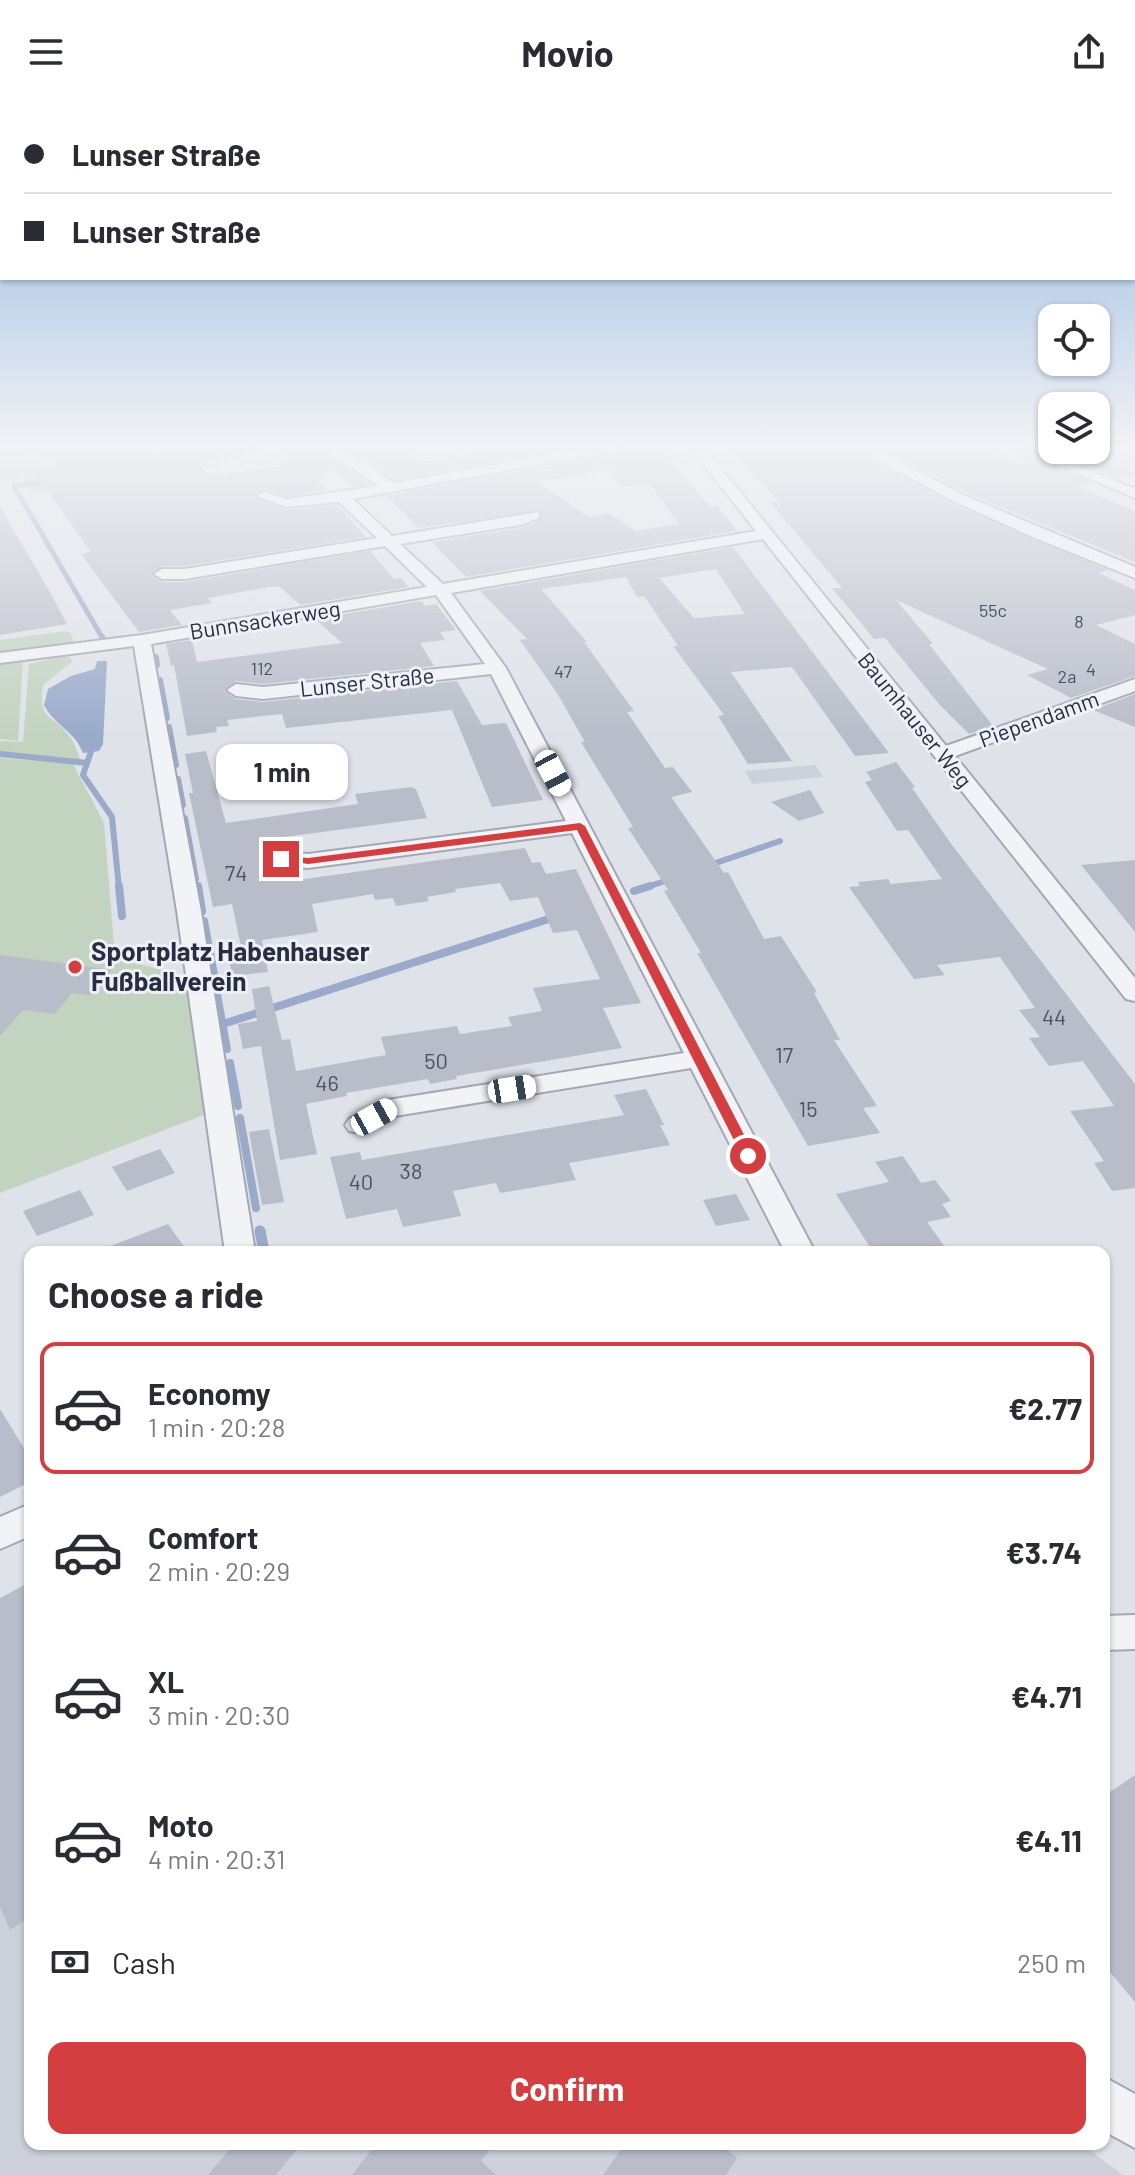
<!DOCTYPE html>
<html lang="en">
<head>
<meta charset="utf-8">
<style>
	body { margin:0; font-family:Barlow,sans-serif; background:#f2f2f3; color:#2b2b33; height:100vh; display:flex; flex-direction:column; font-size:30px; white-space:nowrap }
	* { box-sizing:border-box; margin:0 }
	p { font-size:26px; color:#7c7c81 }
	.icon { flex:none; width:44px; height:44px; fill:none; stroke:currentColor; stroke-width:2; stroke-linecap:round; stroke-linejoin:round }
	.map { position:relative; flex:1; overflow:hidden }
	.details { position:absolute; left:24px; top:1142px; width:1086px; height:904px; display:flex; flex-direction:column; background:#fff; border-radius:16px; box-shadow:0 2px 6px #0004 }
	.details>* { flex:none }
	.top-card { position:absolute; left:0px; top:0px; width:1136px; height:176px; box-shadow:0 2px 6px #0004; display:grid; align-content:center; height:176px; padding:0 24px; background:#fff }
	.tools { position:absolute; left:1038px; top:200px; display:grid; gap:16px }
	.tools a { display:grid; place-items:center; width:72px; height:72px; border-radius:16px; background:#fff; box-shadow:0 2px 6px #0004; font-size:40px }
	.end { position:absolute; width:36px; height:36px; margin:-18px; border:10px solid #d33f41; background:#fff; box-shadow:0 0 0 4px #fff }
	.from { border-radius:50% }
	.bubble { position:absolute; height:56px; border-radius:16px; background:#fff; box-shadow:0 2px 6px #0004; font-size:26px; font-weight:700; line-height:56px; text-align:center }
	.car { position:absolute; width:24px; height:48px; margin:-24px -12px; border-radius:10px; box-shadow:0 0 6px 2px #0007; background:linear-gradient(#fff 24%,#345 0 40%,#fff 0 76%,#345 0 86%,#fff 0) }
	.top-card b { display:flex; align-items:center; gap:28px; height:76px; font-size:30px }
	.top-card b+b { border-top:2px solid #e1e1e2 }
	.top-card i { width:20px; height:20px; background:#2b2b33 }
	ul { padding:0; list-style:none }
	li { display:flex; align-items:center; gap:24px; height:132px; margin:0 16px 12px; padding:0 8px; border:4px solid transparent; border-radius:16px }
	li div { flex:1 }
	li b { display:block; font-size:30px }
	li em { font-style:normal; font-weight:700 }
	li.active { border-color:#d33f41 }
	li>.icon { width:72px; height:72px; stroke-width:1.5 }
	h2 { padding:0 24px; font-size:36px; line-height:96px }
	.pay { display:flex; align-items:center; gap:20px; height:88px; padding:0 24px; font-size:30px }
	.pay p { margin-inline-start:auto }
	.primary-button { display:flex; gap:16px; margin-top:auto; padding:16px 24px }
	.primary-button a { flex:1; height:92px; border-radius:16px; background:#d33f41; color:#fff; font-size:32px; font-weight:700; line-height:92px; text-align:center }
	header { display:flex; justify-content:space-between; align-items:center; height:104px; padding:0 24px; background:#fff; font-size:36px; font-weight:700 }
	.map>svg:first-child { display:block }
	.built { fill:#cdd1db }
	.green { fill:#c2d3c0 }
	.water { fill:#99aacb }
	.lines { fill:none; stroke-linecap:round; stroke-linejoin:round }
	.stream-far3 { stroke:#99aacb; stroke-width:5 }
	.stream-far2 { stroke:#99aacb; stroke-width:6 }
	.stream-far1 { stroke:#99aacb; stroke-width:8 }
	.stream { stroke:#99aacb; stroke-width:11 }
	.building { fill:#b9bdc9; fill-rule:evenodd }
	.street-casing { stroke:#a4a8b3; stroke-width:4 }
	.street { fill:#f2f3f7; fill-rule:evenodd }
	.route { fill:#d33f41 }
	.poi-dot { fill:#d33f41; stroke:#eff1f7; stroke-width:3 }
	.labels { text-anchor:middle; stroke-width:6; stroke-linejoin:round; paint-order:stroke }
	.far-number-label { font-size:18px; fill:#4c5163 }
	.far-street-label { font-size:22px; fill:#282d41; stroke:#eff1f7 }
	.number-label { font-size:22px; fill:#4c5163 }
	.poi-label { font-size:26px; font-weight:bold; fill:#282d41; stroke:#eff1f7; text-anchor:start }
</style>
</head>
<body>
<header><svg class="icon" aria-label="menu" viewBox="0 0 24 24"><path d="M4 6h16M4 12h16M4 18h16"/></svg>Movio<svg class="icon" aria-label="share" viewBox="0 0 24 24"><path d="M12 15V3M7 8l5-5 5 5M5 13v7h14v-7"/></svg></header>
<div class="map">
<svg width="1135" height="2071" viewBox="0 0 1135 2071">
	<rect width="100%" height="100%" fill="#dfe2e9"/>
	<path class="built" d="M 815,661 L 823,673 L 752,680 L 745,667 Z
		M 30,1551 L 30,2040 L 1082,2040 L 1123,2071 L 0,2071 L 0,1567 Z"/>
	<path class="green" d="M 0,342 L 266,342 L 211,365 L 32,390 L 23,375 L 0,379 Z
		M 65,527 L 71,529 L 74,539 L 0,551 L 0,536 Z
		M 59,553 L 68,553 L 73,557 L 43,581 C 38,619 52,608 70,633 C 75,639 77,649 81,656 L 0,649 L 0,637 L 23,638 L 29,560 Z
		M 23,557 L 18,637 L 0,635 L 0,559 Z
		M 0,654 L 73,660 L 104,719 L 115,854 L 185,872 L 206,1010 L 0,1089 Z"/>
	<path class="water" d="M 97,557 L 107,557 L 103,640 L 99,647 L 83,649 C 75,627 54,621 44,601 L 48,585 L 71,572 L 95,565 Z"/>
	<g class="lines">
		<path class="stream-far3" d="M 184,361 L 250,342
			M 54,377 L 14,382 L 103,535"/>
		<path class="stream-far2" d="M 102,533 L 105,538
			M 156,553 L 157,561
			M 160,576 L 167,614
			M 169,623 L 176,661
			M 94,639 L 83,671 L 112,713 L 119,784
			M 0,650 L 87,659
			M 178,675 L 183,701
			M 185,714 L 196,775
			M 707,762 L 780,737
			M 644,784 L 671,775"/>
		<path class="stream-far1" d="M 119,782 L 122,812
			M 198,782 L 202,807
			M 634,787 L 650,782
			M 204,817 L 215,876
			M 216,885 L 227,945
			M 223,920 L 558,812
			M 230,959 L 238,1002
			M 240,1014 L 256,1104"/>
		<path class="stream" d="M 260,1127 L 264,1148"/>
	</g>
	<path class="building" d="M 14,342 L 104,342 L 104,346 L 141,342 L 150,350 L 179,347 L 212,372 L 280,362 L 276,360 L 282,359 L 278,356 L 286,354 L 275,347 L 329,342 L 326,347 L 329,352 L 371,380 L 354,383 L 331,364 L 318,377 L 326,386 L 287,392 L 265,385 L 254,393 L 286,406 L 338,401 L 366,433 L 185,462 L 162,462 L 151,471 L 162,478 L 185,478 L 370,447 L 394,475 L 401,474 L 409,483 L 300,501 L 279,482 L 269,483 L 208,494 L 212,499 L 170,506 L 182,521 L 139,528 L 81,450 L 91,448 L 33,366 L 61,362 Z
		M 350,342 L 397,342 L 423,358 L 512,342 L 581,342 L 395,376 L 348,345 Z
		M 626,342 L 660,342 L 710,403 L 717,402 L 737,427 L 466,473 L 432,438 L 521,424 L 541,416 L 541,406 L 419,424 L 387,392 L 617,349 ZM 608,366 L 619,382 L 651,381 L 679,420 L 636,427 L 609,409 L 589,413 L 537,378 Z
		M 726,342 L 870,342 L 872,357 L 952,400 L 1108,466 L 1098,469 L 1135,486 L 1135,511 L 1096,521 L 1135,540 L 1135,572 L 1071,594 L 1027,571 L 1048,565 L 896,496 L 933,540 L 929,540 L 993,622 L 969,630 L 939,600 L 885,534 L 874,535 L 832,484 L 842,484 L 770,398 L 779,397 Z
		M 911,342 L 959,342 L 970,346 L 982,344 L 1011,355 L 1027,352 L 1092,379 L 1076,382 L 1135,407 L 1135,458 L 964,388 L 894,350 L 907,348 Z
		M 1077,346 L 1135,369 L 1135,371 L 1116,374 L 1050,347 Z
		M 0,403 L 47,483 L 67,520 L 0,531 Z
		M 733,443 L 889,649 L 855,652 L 792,563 L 731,568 L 792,657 L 748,660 L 718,612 L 724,611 L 673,542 L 678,542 L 644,492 L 637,493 L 626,473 L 541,485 L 587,538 L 584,538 L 634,607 L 627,608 L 665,664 L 673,663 L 692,688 L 671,693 L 724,769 L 728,768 L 764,835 L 781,832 L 817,888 L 814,889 L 840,936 L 834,936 L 877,1002 L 863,1004 L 880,1029 L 808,1042 L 697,849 L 701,849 L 664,787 L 668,786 L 628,724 L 633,723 L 581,638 L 585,638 L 557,589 L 520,536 L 527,535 L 480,487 ZM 716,465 L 745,510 L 694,514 L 659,474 Z
		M 421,497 L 425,502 L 436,500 L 456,526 L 440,528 L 445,536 L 420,539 L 434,562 L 263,580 L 236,577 L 224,587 L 236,595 L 263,598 L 457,577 L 482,621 L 506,619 L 543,696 L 492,703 L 452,606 L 286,624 L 282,610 L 227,616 L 229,622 L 216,623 L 217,628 L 187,632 L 174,561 L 171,562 L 166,540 L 192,536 L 197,558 L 342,539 L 315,515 Z
		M 1135,590 L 1135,623 L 1093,606 Z
		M 206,647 L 226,719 L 358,700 L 355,690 L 411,683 L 416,685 L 427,714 L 277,734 L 281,745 L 267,756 L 279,765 L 287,765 L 291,777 L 525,744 L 532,759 L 540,758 L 546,770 L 576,765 L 641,899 L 603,904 L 622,944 L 456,972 L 457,975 L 430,980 L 428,975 L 346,989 L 347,992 L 306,1000 L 317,1050 L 280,1056 L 261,942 L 243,945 L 238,920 L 257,917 L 252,885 L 269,882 L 282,936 L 290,935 L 296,967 L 386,951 L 381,933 L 457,922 L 460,930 L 512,922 L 508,913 L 542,907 L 533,884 L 600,875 L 577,826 L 553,829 L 538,793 L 510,797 L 500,779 L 455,785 L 456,788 L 427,793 L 429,797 L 396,802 L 393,794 L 375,796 L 373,790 L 312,800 L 318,828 L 262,836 L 268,868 L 232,872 L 228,850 L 242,848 L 232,800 L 213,803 L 189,689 L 193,689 L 185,650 Z
		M 896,658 L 915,683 L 912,684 L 952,741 L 1135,980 L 1135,1084 L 1112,1087 L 1094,1059 L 1104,1057 L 1070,1007 L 1114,1002 L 1083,957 L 1049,962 L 1029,934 L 1040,933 L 1019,906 L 1035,904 L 1000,853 L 937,861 L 945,871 L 914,875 L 849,783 L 860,782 L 858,778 L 888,775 L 891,780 L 942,775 L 908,726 L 897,727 L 865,678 L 872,676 L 866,668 Z
		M 810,686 L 824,709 L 799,717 L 771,698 Z
		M 1135,756 L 1135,828 L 1081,761 Z
		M 0,851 L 23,854 L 112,866 L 92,891 L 72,889 L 55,910 L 23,906 L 0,932 Z
		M 646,985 L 664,1021 L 660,1021 L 670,1041 L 569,1059 L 576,1076 L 500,1089 L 496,1079 L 453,1087 L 461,1112 L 403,1123 L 397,1105 L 346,1115 L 330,1053 L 360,1048 L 362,1056 L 624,1011 L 614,991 Z
		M 269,1025 L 284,1098 L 262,1101 L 249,1028 Z
		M 160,1045 L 175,1069 L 127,1087 L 112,1063 Z
		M 903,1052 L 921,1079 L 935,1076 L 951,1097 L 942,1100 L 951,1113 L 927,1118 L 945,1143 L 922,1148 L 873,1148 L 836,1090 L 889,1078 L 875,1058 Z
		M 80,1086 L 94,1111 L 37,1132 L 23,1107 Z
		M 736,1090 L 750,1116 L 716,1122 L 703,1096 Z
		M 168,1120 L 188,1148 L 100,1148 L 100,1146 Z
		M 0,1305 L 30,1354 L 30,1378 L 0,1393 Z
		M 30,1478 L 30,1813 L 10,1826 L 0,1803 L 0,1494 Z
		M 1135,1671 L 1135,1898 L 1104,1861 L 1104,1692 Z
		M 234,2040 L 301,2040 L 276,2071 L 208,2071 Z
		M 376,2040 L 494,2040 L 481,2057 L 496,2071 L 352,2071 Z
		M 625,2040 L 721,2040 L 737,2054 L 726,2071 L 603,2071 Z"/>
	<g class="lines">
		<defs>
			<path id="street" d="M 333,342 L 347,342 L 344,346 L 394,379 L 596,342 L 623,342 L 616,346 L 353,395 L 392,432 L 539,408 L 539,414 L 520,421 L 400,440 L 443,480 L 756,427 L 689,342 L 703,342 L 946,642 L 1135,575 L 1135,587 L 955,652 L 1135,874 L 1135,897 L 1126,895 L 763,435 L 451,489 L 506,564 L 815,1148 L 785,1148 L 691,964 L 395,1012 C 380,1021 367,1032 349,1027 L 345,1021 L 349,1015 L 388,996 L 684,949 L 572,729 L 308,764 L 281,762 L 270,755 L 281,748 L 308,750 L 566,717 L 491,570 L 263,595 L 236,592 L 227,586 L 236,580 L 263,583 L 485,560 L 436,491 L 151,540 L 201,807 L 255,1148 L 225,1148 L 177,807 L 134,542 L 0,559 L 0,549 L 142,531 L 427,483 L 385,442 L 185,475 L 162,475 L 154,470 L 162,465 L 185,465 L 377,434 L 339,398 L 286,403 L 257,392 L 264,388 L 287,395 L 379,382 L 331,350 L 329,347 Z
				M 883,342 L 908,342 L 906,345 L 885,349 L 963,391 L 1135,463 L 1135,474 L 1035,434 L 953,397 L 873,354 L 872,344 Z
				M 1011,342 L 1029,342 L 1135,385 L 1135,394 Z
				M 30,1400 L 30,1432 L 0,1445 L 0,1413 Z
				M 1135,1511 L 1135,1545 L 1104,1546 L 1104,1512 Z
				M 1104,1973 L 1135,1990 L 1135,2044 L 1104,2027 Z"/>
		</defs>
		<use href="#street" class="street-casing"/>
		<use href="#street" class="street"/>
	</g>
	<linearGradient id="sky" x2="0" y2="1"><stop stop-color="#88b0dc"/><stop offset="0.54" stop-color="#f1f2f5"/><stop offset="1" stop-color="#f1f2f5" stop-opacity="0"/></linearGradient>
	<rect width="1135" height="632" fill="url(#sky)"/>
	<path class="route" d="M 580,719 L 585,722 L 755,1052 L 753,1055 L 744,1055 L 742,1052 L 577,726 L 308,760 L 276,755 L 281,752 L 308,754 Z"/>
	<circle class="poi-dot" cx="75" cy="863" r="8"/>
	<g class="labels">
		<g class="far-number-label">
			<text x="993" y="513">55c</text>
			<text x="1079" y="524">8</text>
			<text x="262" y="571">112</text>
			<text x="1091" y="572">4</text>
			<text x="563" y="574">47</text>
			<text x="1067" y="579">2a</text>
		</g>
		<g class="far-street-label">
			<text transform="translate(265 516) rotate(-9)" y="8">Bunnsackerweg</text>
			<text transform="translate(367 578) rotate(-6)" y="8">Lunser Straße</text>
			<text transform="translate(1039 615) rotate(-20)" y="8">Piependamm</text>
			<text transform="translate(915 616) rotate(51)" y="8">Baumhauser Weg</text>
		</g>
		<g class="number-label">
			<text x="236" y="777">74</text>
			<text x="1054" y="921">44</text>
			<text x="784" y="959">17</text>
			<text x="436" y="965">50</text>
			<text x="327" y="987">46</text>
			<text x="808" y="1013">15</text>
			<text x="411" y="1075">38</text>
			<text x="361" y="1086">40</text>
		</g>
		<g class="poi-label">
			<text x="91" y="857">Sportplatz Habenhauser<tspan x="91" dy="30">Fußballverein</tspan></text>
		</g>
	</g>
</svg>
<div class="tools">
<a><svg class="icon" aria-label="locate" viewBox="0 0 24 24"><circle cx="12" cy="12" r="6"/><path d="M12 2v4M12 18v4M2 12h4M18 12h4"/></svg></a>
<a><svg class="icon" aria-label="layers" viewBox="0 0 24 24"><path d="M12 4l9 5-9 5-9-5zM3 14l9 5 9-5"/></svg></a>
</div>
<i class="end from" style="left:748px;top:1052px"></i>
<i class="end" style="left:281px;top:755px"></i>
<div class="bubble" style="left:216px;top:640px;width:132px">1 min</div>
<i class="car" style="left:553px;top:669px;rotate:152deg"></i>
<i class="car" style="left:512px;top:985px;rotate:81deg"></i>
<i class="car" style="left:374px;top:1013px;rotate:61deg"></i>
<div class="top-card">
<b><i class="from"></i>Lunser Straße</b>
<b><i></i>Lunser Straße</b>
</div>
<section class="details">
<h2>Choose a ride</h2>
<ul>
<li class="active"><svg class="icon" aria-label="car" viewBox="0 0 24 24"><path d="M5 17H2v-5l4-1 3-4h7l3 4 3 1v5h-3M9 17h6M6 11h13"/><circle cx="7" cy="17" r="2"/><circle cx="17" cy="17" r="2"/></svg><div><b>Economy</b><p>1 min · 20:28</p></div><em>€2.77</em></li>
<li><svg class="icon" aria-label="car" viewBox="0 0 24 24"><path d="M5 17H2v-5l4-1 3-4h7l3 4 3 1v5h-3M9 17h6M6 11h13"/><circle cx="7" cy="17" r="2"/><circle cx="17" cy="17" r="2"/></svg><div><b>Comfort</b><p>2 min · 20:29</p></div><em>€3.74</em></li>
<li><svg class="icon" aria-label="car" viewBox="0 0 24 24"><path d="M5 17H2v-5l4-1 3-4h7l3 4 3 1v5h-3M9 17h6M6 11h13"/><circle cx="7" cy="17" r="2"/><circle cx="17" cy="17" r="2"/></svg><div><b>XL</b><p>3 min · 20:30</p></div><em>€4.71</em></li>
<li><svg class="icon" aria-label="car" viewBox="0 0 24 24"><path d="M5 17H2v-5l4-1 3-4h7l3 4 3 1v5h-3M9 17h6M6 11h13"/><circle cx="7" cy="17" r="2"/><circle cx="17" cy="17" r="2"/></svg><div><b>Moto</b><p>4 min · 20:31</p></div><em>€4.11</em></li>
</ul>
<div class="pay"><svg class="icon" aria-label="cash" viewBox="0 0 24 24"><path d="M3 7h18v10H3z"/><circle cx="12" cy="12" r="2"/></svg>Cash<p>250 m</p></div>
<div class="primary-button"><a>Confirm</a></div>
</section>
</div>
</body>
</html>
